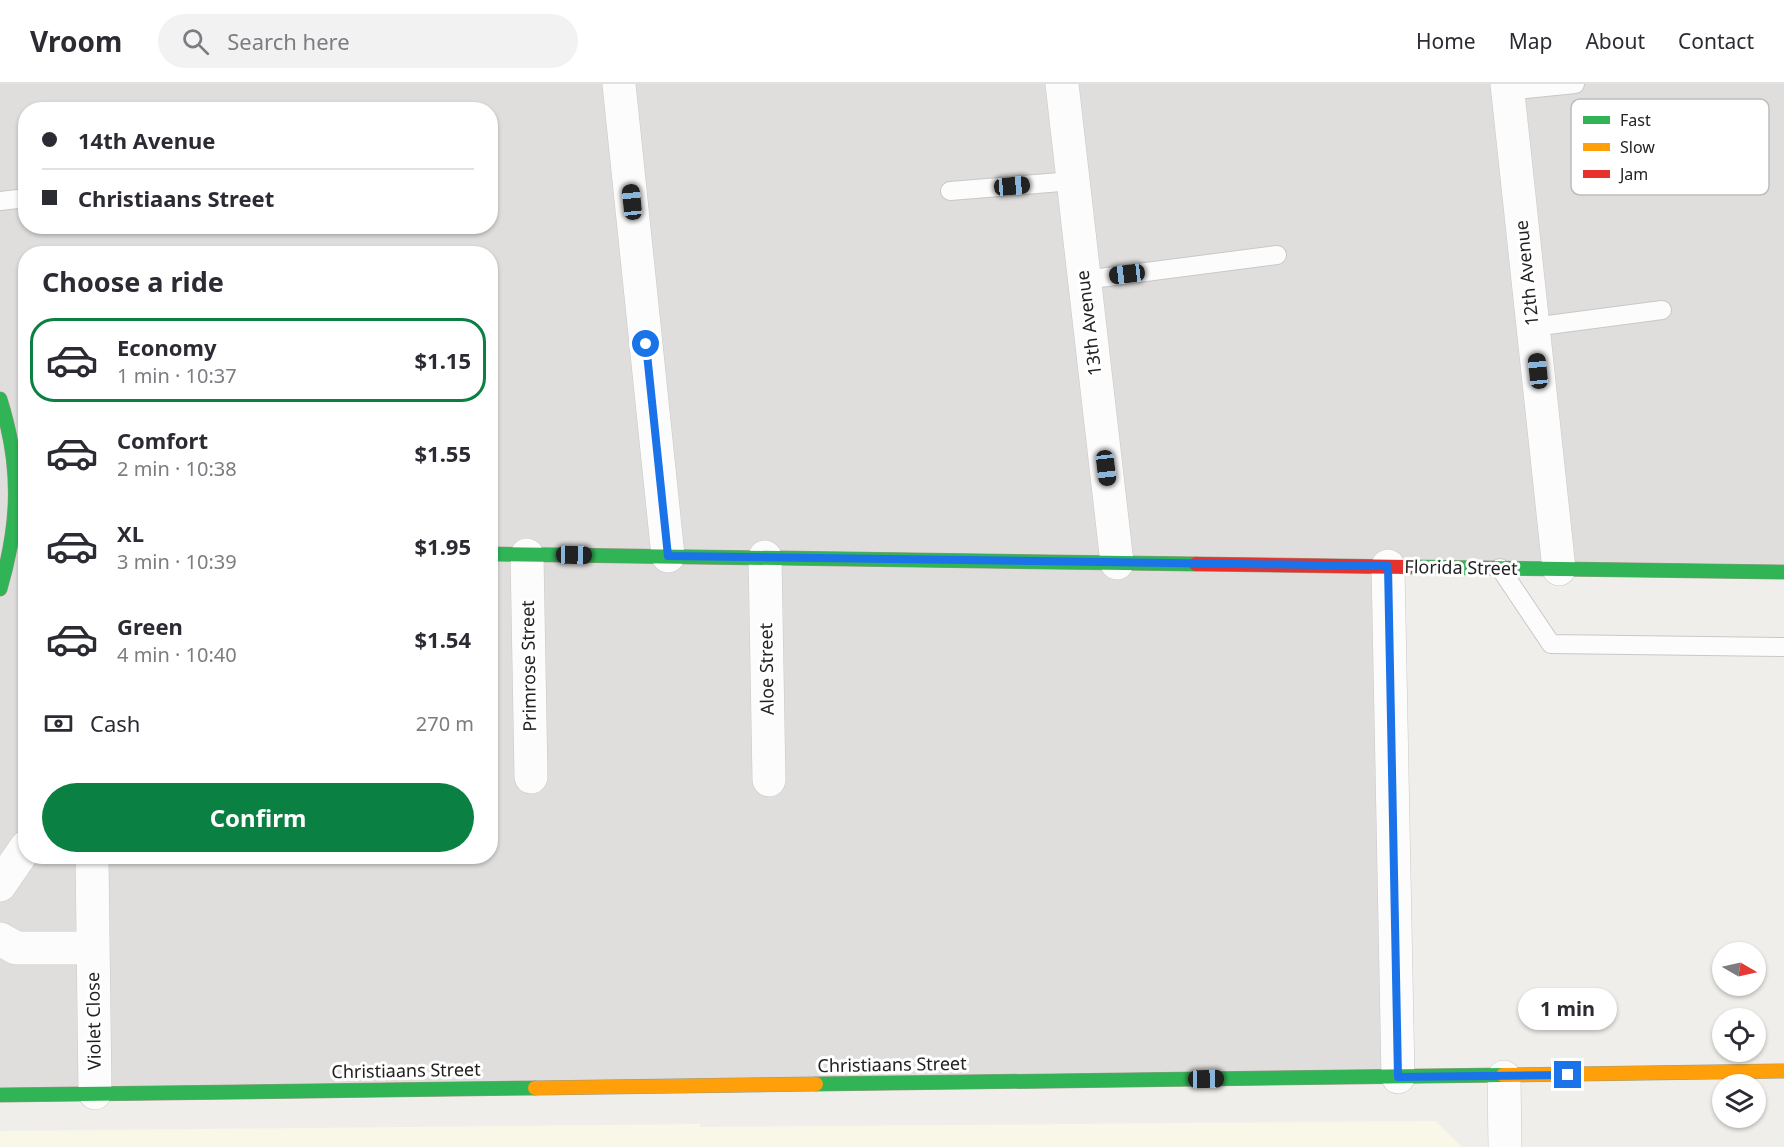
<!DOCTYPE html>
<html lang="en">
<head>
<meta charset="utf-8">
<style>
	body { margin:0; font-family:"Noto Sans",sans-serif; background:#f2f2f3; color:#2b2b33; height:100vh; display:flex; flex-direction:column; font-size:22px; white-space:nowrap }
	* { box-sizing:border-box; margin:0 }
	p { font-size:20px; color:#7c7c81 }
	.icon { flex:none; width:33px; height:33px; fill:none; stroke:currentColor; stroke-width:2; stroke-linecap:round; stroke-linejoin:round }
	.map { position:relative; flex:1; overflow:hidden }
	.drawer { position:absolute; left:18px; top:162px; width:480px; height:618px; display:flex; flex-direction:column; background:#fff; border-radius:24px; box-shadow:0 2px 4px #0004 }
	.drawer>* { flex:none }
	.guide { position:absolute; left:18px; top:18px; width:480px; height:132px; border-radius:24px; box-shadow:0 2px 4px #0004; display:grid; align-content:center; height:132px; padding:0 24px; background:#fff }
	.needle { width:39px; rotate:99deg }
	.fabs { position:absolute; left:1712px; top:858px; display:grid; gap:12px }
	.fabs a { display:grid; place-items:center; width:54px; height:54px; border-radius:50%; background:#fff; box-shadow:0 2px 4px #0004; font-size:30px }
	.end { position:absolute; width:27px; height:27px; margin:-14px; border:8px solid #1a73e8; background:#fff; box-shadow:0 0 0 3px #fff }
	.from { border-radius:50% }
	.bubble { position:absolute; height:42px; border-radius:21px; background:#fff; box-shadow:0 2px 4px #0004; font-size:20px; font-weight:700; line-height:42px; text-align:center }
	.car { position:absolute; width:18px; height:36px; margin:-18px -9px; border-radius:8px; box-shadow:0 0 4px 2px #0007; background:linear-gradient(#222 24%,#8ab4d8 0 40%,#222 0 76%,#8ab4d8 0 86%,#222 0) }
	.guide b { display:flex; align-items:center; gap:21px; height:57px; font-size:22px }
	.guide b+b { border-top:2px solid #e1e1e2 }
	.guide i { width:15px; height:15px; background:#2b2b33 }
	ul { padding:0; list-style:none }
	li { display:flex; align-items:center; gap:18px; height:84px; margin:0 12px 9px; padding:0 12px; border:3px solid transparent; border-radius:24px }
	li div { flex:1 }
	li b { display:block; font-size:22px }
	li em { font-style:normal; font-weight:700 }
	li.active { border-color:#0b8043 }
	li>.icon { width:54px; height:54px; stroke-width:1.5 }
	h2 { padding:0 24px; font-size:27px; line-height:72px }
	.pay { display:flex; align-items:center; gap:15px; height:66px; padding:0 24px; font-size:22px }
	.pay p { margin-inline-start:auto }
	.action { display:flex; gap:12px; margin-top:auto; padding:12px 24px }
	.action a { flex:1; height:69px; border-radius:36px; background:#0b8043; color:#fff; font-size:24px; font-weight:700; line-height:69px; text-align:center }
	header { display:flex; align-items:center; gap:36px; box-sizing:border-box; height:84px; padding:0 30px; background:#fff; border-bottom:2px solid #e1e1e2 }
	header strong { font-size:28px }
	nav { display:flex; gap:33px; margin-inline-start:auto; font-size:21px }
	.search { width:420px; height:54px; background:#f2f2f3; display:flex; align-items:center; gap:15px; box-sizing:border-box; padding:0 21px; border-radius:33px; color:#7c7c81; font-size:22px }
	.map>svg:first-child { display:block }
	.residential { fill:#dfdedc; fill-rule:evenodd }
	.education { fill:#f8f7e8 }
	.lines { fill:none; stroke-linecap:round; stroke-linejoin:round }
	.lane-casing { stroke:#c9c8c7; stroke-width:20 }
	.street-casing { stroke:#c9c8c7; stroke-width:34 }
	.fast-casing { stroke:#999a82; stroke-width:15 }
	.slow-casing { stroke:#999a82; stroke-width:15 }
	.jam-casing { stroke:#999a82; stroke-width:15 }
	.lane { stroke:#fdfcfc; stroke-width:18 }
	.street { stroke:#fdfcfc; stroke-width:33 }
	.fast { stroke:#30b455; stroke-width:14 }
	.slow { stroke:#ff9f0a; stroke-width:14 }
	.jam { stroke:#e5322d; stroke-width:14 }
	.route { stroke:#1a73e8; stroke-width:8 }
	.labels { text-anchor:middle; stroke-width:6; stroke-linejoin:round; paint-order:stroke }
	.street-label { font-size:18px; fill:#222; stroke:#fff }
	.key { fill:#fff; stroke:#bdbdbd; stroke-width:1.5 }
	.key-label { font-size:16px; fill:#222 }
</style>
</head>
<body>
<header>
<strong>Vroom</strong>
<div class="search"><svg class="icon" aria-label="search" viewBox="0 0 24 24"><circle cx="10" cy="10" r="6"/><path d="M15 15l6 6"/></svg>Search here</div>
<nav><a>Home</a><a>Map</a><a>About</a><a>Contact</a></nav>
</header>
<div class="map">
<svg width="1784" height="1063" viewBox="0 0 1784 1063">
	<rect width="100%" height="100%" fill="#f0eeeb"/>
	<path class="residential" d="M 0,0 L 1784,0 L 1784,487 L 1387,481 L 1397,992 L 0,1009 ZM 26,26 L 490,26 L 490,142 L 26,142 ZM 26,170 L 490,170 L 490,772 L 26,772 Z"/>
	<path class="education" d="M 1436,1037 L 1462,1063 L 0,1063 L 0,1047 L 700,1040 L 700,1043 Z"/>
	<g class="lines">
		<defs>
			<path id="lane" d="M 1507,7 L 1575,0
				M 950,107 L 1073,97
				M 0,117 L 26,114
				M 1084,196 L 1277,171
				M 1533,243 L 1662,226
				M 1500,484 L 1551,560 L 1784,563"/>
			<path id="street" d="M 619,0 L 668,472
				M 1062,0 L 1117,479
				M 1507,0 L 1559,485
				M 527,471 L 531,693
				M 765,473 L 769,696
				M 1388,482 L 1398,993
				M 92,772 L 95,1009
				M 0,801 L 26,763
				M 0,855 L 16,864 L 93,864
				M 1504,993 L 1505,1063"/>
			<path id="fast" d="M 0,315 C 21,381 20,438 0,505
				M 490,470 L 1196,480
				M 1408,483 L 1784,488
				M 816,1000 L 1503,991
				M 0,1011 L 535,1004"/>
			<path id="slow" d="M 1503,991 L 1784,987
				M 535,1004 L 816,1000"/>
			<path id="jam" d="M 1196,480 L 1408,483"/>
		</defs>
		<use href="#lane" class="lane-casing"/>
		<use href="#street" class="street-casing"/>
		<use href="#fast" class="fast-casing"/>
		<use href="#slow" class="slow-casing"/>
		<use href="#jam" class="jam-casing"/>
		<use href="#lane" class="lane"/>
		<use href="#street" class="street"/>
		<use href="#fast" class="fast"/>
		<use href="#slow" class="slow"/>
		<use href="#jam" class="jam"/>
	</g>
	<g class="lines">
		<path class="route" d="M 646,260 L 668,472 L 1388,482 L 1398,993 L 1568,991"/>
	</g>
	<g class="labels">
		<g class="street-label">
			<text transform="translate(1527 189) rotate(-96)" y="6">12th Avenue</text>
			<text transform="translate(1089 239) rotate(-97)" y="6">13th Avenue</text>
			<text transform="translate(1461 484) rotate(1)" y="6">Florida Street</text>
			<text transform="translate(529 582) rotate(-91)" y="6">Primrose Street</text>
			<text transform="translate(767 585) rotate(-91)" y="6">Aloe Street</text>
			<text transform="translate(94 937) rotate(-91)" y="6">Violet Close</text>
			<text transform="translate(892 981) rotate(-1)" y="6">Christiaans Street</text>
			<text transform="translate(406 987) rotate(-1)" y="6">Christiaans Street</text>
		</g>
	</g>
	<rect x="1571" y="15" width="198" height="96" rx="9" class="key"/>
	<rect x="1583" y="32" width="27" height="8" fill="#30b455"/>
	<rect x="1583" y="59" width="27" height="8" fill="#ff9f0a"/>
	<rect x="1583" y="86" width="27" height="8" fill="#e5322d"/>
	<g class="key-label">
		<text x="1620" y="42">Fast</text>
		<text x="1620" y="69">Slow</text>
		<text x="1620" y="96">Jam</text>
	</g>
</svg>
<div class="fabs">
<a><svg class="needle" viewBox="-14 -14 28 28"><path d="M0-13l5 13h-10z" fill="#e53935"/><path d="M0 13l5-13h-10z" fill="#7c7c81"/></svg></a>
<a><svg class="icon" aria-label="locate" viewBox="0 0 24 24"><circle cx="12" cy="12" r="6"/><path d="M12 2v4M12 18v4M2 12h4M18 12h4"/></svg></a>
<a><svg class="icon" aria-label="layers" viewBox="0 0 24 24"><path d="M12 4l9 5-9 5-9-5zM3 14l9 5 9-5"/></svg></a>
</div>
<i class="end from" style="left:646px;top:260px"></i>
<i class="end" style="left:1568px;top:991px"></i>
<div class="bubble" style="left:1518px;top:904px;width:99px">1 min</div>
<i class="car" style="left:1012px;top:102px;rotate:85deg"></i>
<i class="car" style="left:632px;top:118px;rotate:354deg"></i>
<i class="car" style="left:1127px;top:190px;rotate:263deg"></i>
<i class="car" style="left:1538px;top:287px;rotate:354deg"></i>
<i class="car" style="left:1106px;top:384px;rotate:173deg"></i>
<i class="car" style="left:574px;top:471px;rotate:91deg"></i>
<i class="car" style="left:1206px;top:995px;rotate:89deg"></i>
<div class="guide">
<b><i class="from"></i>14th Avenue</b>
<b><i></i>Christiaans Street</b>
</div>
<section class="drawer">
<h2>Choose a ride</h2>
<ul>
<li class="active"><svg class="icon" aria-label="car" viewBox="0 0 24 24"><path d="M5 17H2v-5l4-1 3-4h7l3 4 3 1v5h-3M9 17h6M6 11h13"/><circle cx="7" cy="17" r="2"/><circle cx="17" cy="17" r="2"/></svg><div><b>Economy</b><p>1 min · 10:37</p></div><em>$1.15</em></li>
<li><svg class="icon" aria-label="car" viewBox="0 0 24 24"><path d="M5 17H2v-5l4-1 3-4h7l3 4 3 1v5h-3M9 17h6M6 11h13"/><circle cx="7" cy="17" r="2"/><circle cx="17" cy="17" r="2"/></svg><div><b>Comfort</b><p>2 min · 10:38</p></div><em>$1.55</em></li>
<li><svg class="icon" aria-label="car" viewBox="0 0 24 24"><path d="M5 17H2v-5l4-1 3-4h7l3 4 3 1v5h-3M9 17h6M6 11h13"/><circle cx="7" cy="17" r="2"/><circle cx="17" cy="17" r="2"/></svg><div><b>XL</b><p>3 min · 10:39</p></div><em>$1.95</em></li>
<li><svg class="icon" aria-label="car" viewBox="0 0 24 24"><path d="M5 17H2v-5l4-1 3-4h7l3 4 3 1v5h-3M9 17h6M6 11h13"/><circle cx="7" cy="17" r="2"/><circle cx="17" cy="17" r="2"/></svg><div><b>Green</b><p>4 min · 10:40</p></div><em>$1.54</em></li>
</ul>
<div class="pay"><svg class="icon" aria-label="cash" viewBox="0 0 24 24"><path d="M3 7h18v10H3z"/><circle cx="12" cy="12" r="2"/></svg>Cash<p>270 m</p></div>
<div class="action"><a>Confirm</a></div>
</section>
</div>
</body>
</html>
